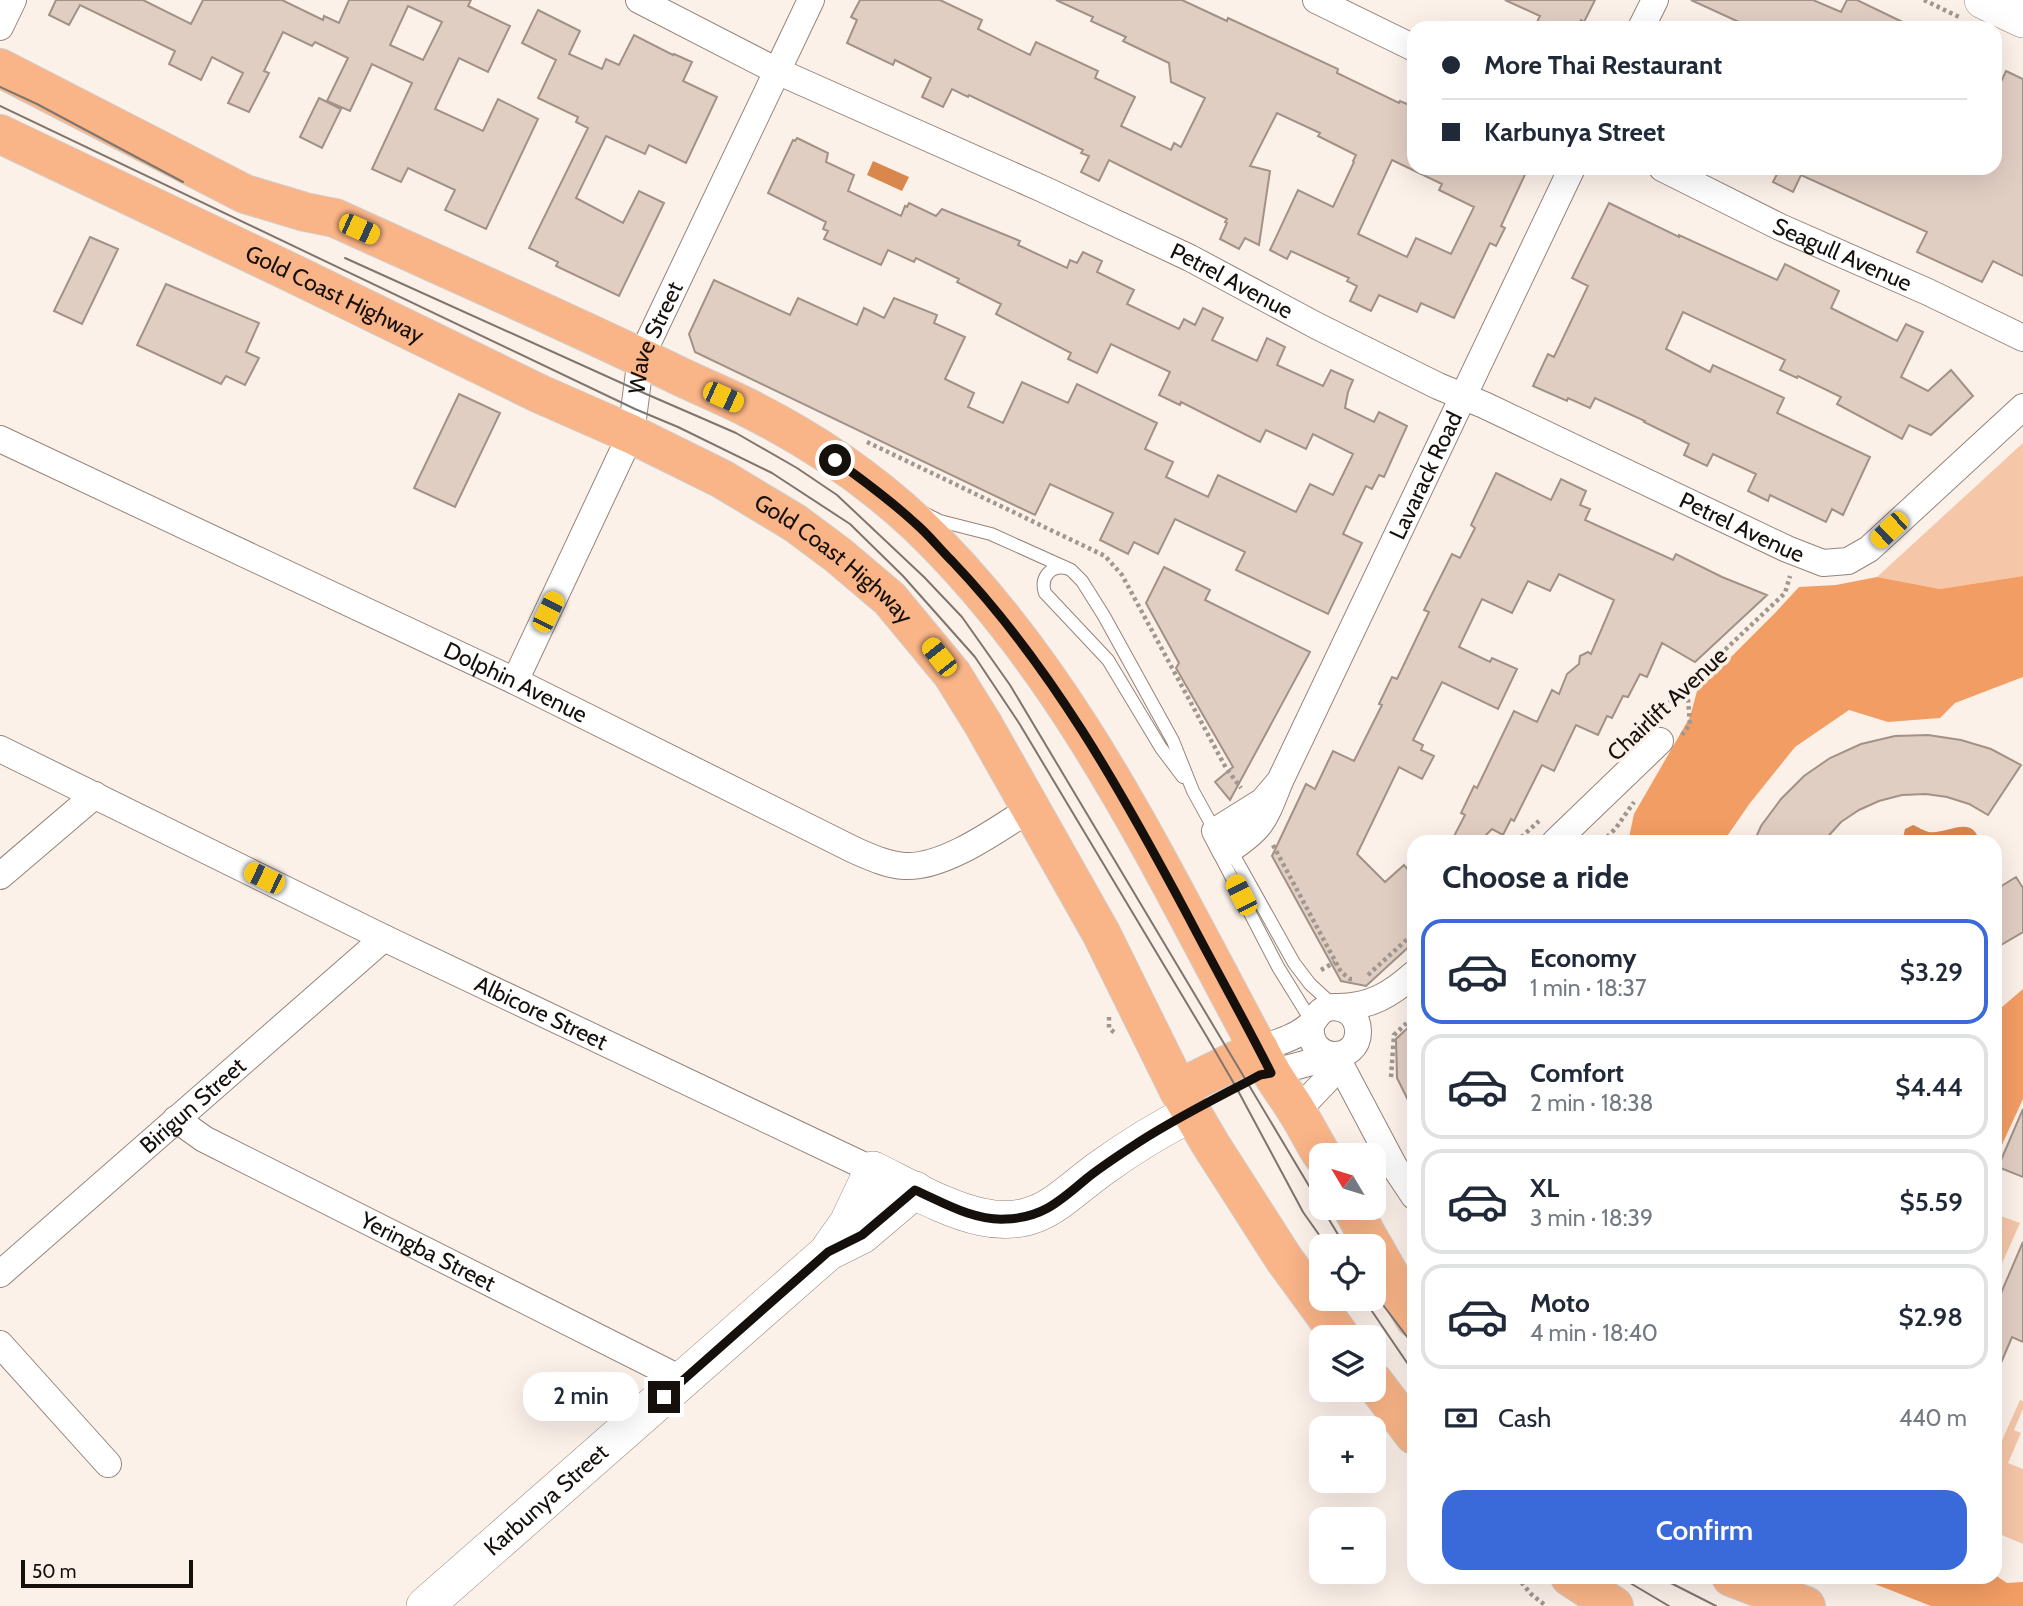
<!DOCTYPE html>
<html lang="en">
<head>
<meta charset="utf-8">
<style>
	body { margin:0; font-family:Cabin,sans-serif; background:#f2f2f3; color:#1f2937; height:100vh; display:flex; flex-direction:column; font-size:26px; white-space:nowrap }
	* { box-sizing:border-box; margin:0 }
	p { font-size:23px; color:#747a83 }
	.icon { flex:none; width:38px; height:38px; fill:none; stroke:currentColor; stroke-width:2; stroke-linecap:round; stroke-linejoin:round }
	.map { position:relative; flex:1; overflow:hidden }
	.details { position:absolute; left:1407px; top:835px; width:595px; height:749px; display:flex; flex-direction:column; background:#fff; border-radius:21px; box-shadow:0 7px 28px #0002 }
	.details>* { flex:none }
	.guide { position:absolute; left:1407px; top:21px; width:595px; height:154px; border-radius:21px; box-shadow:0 7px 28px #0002; display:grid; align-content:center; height:154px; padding:0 35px; background:#fff }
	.needle { width:46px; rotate:308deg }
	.fabs { position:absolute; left:1309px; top:1143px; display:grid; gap:14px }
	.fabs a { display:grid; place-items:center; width:77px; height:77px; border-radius:14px; background:#fff; box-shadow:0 7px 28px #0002; font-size:35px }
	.scale { position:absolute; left:21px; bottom:18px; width:172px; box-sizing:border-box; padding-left:7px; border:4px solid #16100c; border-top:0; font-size:19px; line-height:24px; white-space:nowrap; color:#16100c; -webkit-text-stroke:5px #fcf1e9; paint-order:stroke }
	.end { position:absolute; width:32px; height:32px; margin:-16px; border:9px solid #16100c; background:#fff; box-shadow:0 0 0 4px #fff }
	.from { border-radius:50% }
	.bubble { position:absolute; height:49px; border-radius:21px; background:#fff; box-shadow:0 7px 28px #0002; font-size:23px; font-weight:600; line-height:49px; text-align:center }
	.car { position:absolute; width:21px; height:42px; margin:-21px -10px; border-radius:9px; box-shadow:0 0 5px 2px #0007; background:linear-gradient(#f5c518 24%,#345 0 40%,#f5c518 0 76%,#345 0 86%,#f5c518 0) }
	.guide b { display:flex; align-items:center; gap:24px; height:66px; font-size:26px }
	.guide b+b { border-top:2px solid #e0e1e3 }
	.guide i { width:18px; height:18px; background:#1f2937 }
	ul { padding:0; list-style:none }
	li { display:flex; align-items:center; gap:21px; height:105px; margin:0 14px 10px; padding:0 21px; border:4px solid #e0e1e3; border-radius:21px }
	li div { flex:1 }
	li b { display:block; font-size:26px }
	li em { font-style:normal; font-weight:600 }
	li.selected { border-color:#3a69da }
	li>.icon { width:63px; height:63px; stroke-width:1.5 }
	h2 { padding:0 35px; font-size:32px; line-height:84px }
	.pay { display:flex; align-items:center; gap:18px; height:77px; padding:0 35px; font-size:26px }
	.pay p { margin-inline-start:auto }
	.primary-button { display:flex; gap:14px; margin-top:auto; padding:14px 35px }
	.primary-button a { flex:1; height:80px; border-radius:21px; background:#3a69da; color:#fff; font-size:28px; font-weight:600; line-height:80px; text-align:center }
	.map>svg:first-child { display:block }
	.green { fill:#f5c6a8 }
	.forest { fill:#f29d63 }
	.water { fill:#da874d }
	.building { fill:#e1cec3; stroke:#a29186; stroke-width:2; fill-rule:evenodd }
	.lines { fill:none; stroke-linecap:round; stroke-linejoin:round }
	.lane-casing { stroke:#958479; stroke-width:14 }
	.street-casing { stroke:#958479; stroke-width:28 }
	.secondary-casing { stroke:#958479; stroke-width:38 }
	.highway-casing { stroke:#d0cfce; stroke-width:40 }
	.path { stroke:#a09791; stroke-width:4.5; stroke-dasharray:3.5 3.5; stroke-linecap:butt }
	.lane { stroke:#fff; stroke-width:12 }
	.street { stroke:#fff; stroke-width:26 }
	.secondary { stroke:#fff; stroke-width:37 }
	.highway { stroke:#f9b487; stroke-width:38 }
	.tram { stroke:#7d756f; stroke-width:2 }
	.route { stroke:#16100c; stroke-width:9 }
	.labels { text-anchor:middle; stroke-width:7; stroke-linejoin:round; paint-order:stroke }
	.street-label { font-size:23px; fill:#16100c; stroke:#fcf1e9 }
</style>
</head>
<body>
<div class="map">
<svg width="2023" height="1606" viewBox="0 0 2023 1606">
	<rect width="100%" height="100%" fill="#fcf1e9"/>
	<path class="green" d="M 2023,443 L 2023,576 L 1940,589 L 1877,577 Z
		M 1995,1214 L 2020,1223 L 1995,1279 Z
		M 2020,1400 L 2023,1401 L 2023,1409 L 2014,1430 L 2021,1433 L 2008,1463 L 2023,1469 L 2023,1544 L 1995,1532 L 1995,1456 Z"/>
	<path class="forest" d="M 2023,576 L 2023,677 L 1955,703 L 1940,718 L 1888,722 L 1849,710 L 1795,747 L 1750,803 L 1723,842 L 1628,842 L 1634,814 L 1690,717 L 1697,691 L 1775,613 L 1799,587 L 1836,585 L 1877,577 L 1940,589 Z
		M 2023,989 L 2023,1099 L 1995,1160 L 1995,1013 Z
		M 1995,1575 L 2007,1583 L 2023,1582 L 2023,1606 L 1931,1606 L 1857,1577 Z"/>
	<path class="water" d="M 873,161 L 909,177 L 902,191 L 867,175 Z
		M 1913,825 C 1918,827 1924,831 1929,832 C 1946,835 1974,813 1979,842 L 1902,842 L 1905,829 Z"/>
	<path class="building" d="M 56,0 L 143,0 L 191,24 L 203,0 L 282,0 L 323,20 L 324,16 L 339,23 L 349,0 L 471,0 L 468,6 L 510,26 L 488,72 L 459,58 L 435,109 L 483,131 L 498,99 L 538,119 L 486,229 L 445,210 L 455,190 L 408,168 L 401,182 L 372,169 L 412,83 L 372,64 L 350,111 L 327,101 L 348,58 L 315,42 L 312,46 L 283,32 L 264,71 L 269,73 L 249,112 L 228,103 L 243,73 L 212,57 L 201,80 L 169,64 L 175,51 L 80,5 L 69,25 L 49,15 ZM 408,6 L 442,22 L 423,60 L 390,45 Z
		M 860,0 L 940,0 L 982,20 L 978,29 L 1030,55 L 1036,42 L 1098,71 L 1095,78 L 1135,97 L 1121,126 L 1171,150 L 1174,143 L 1181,147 L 1205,98 L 1171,82 L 1169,63 L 1123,41 L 1126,37 L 1091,21 L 1093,17 L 1056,0 L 1182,0 L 1227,21 L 1228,18 L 1338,69 L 1337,73 L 1399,103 L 1400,101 L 1414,107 L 1414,168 L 1528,168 L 1501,226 L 1505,228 L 1496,246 L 1490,243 L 1454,318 L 1421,303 L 1417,312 L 1379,295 L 1371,311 L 1350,301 L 1357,286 L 1347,281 L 1349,278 L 1291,251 L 1287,259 L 1270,250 L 1298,190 L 1333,207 L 1354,162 L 1353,161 L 1356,155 L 1318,136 L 1320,133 L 1277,113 L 1250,166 L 1270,171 L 1259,245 L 1245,238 L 1239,249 L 1220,239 L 1227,223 L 1225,222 L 1227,219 L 1109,160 L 1099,181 L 1081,172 L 1089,156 L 1081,153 L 1083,150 L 969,95 L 968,97 L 952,89 L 943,107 L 922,97 L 931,78 L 895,60 L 893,65 L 847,43 L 857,20 L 851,17 ZM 1392,160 L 1442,184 L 1439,190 L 1474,207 L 1451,254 L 1416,238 L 1407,257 L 1358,234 Z
		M 1505,0 L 1595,0 L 1584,22 L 1581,20 L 1577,28 L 1534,28 L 1540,16 Z
		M 1691,0 L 1813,0 L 1841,12 L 1847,0 L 1857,0 L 1915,28 L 1736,28 L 1739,22 Z
		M 538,10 L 580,31 L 569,54 L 602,69 L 606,59 L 619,65 L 634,35 L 673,55 L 674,54 L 692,62 L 683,81 L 717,97 L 686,163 L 649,145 L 645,154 L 606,136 L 576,198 L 623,223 L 639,191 L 664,203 L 619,296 L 556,266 L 558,262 L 529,248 L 588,128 L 576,122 L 578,117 L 538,98 L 556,60 L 522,43 Z
		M 2006,71 L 2023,79 L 2023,276 L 1993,261 L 1982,282 L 1917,252 L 1927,232 L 1801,175 L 1793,192 L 1773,182 L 1780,168 L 1995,168 L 1995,95 Z
		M 319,98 L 341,109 L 322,148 L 300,137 Z
		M 797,138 L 828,153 L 826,162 L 854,175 L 848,191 L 901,216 L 905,206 L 907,207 L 909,203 L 936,216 L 942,209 L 1020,241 L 1018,245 L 1067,268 L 1070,260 L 1077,263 L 1083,252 L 1102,261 L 1097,272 L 1134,290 L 1127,304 L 1179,329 L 1184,319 L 1195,325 L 1203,308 L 1223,318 L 1212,340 L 1257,361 L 1267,338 L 1285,347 L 1277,365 L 1323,386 L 1331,370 L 1353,380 L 1348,392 L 1345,408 L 1374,422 L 1379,412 L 1407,426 L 1384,477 L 1379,475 L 1372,489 L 1366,486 L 1343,534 L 1362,543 L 1328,614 L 1236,570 L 1245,552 L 1175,519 L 1158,554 L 1134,542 L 1128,554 L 1100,540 L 1113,513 L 1050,484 L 1035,515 L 695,352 L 689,334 L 714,280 L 790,315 L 798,298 L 857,325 L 864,308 L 884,318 L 894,298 L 937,315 L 934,323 L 965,337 L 945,379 L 974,393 L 968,407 L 1003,423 L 1022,382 L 1068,403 L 1077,384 L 1157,423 L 1145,449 L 1173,462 L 1166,477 L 1208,497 L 1218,475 L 1296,512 L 1310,484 L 1333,495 L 1353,454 L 1313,434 L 1306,449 L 1266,430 L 1260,442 L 1181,402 L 1180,405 L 1159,395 L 1170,372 L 1111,344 L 1097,373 L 1068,359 L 1071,353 L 996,314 L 1001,304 L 957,282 L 959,279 L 916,258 L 914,262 L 888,250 L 881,265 L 824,239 L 828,231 L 823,229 L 826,222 L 768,193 L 793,140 L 795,141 Z
		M 1609,203 L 1679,237 L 1679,235 L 1777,280 L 1785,264 L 1839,291 L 1831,308 L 1897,341 L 1906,324 L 1923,332 L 1901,377 L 1928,391 L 1951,370 L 1973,396 L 1931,435 L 1909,425 L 1902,439 L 1837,404 L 1841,397 L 1798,376 L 1797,378 L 1780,370 L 1785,360 L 1683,312 L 1666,349 L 1710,372 L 1713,365 L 1784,398 L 1777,413 L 1870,457 L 1843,515 L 1832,509 L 1826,522 L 1770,495 L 1768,501 L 1748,491 L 1756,474 L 1713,454 L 1707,466 L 1684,455 L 1689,444 L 1644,422 L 1645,421 L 1595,398 L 1590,408 L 1568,398 L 1567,401 L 1533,386 L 1548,354 L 1554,357 L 1588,286 L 1572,278 Z
		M 90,237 L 118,249 L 82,324 L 54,311 Z
		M 166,284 L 259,323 L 246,352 L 259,358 L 245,385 L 226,376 L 221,384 L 137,345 Z
		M 459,394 L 500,413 L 455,507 L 414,488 Z
		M 1496,473 L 1551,500 L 1561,479 L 1586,491 L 1580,505 L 1590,509 L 1585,520 L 1673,560 L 1676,554 L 1722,577 L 1767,595 L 1695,662 L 1662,643 L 1647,677 L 1640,674 L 1628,697 L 1623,696 L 1612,718 L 1607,716 L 1598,735 L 1576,725 L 1554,771 L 1542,765 L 1514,821 L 1511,819 L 1503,835 L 1492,829 L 1479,842 L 1451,842 L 1465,815 L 1461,813 L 1474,786 L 1477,788 L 1514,711 L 1537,722 L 1552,690 L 1559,694 L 1567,674 L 1579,664 L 1580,656 L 1588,652 L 1591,654 L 1614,600 L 1559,574 L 1550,591 L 1528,581 L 1512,613 L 1482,599 L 1459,647 L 1490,662 L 1492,658 L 1517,669 L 1498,709 L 1442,682 L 1413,740 L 1423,745 L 1421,750 L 1434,756 L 1422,779 L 1399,767 L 1357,854 L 1385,882 L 1404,865 L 1414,877 L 1414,942 L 1366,986 L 1341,981 L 1272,856 L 1306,784 L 1315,789 L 1333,751 L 1354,761 L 1382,705 L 1379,704 L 1392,677 L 1397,679 L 1429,612 L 1424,610 L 1452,554 L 1460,558 L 1475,528 L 1471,525 Z
		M 1164,567 L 1210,590 L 1205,600 L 1310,652 L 1230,800 L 1215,782 L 1233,767 L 1176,668 L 1179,663 L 1146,603 Z
		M 1928,735 L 1961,740 L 1991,749 L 2021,765 L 1988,815 L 1969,804 L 1947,797 L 1926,794 L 1902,795 L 1879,801 L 1859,810 L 1841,822 L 1823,842 L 1754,842 L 1761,826 L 1781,799 L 1804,776 L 1830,758 L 1861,744 L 1895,736 Z
		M 2016,877 L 2023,888 L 2023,932 L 2001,945 L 1995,936 L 1995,890 Z
		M 1414,1022 L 1414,1112 L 1397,1078 L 1396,1039 Z
		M 2023,1109 L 2023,1177 L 1998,1167 Z
		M 2023,1242 L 2023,1342 L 2012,1337 L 1995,1377 L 1995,1307 Z"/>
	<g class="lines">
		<defs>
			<path id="lane" d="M 926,514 L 940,521 L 991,534 L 1071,570 L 1082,581 L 1104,616 L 1173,741 L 1193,791 L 1215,831
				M 1066,568 C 1050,565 1040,578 1045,593 L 1108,660 L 1161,748 L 1183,777
				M 1312,1022 L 1278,967 L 1222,859 L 1226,852 L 1233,854 L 1294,963 L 1310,984 L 1335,1007"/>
			<g id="street">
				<path id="s1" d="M 639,0 L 777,71 L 1045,190 L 1190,258 L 1317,326 L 1438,386 L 1484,405 L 1787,549 L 1823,563 L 1848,561 L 1869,549 L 2023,407"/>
				<path d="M 1316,0 L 1414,48"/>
				<path d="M 0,27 L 13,0"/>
				<path d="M 1641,28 L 1655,0"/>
				<path id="s2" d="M 1662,168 L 1780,227 L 1928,292 L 2023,338"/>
				<path id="s3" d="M 0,439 L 515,681 L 854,850 C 870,857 887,865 905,866 C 945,868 998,829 1031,808"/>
				<path id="s4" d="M 515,681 L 631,434 L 641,357 L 811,0"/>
				<path id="s5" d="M 0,749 L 384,938 L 873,1170"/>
				<path id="s6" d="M 1280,781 L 1263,801 L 1215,831 L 1226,852 C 1263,828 1264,821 1280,781 L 1572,168"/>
				<path d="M 1555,842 L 1660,741"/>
				<path d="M 0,876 L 95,795"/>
				<path d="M 1338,1007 C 1370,1007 1390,995 1414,974"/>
				<path d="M 1259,1049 C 1276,1043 1295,1038 1309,1026 C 1316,1020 1317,1011 1328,1008 C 1335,1006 1343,1008 1349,1012 C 1355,1017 1358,1024 1358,1031 C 1359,1064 1307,1064 1311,1025"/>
				<path d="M 1340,1064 L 1394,1166 L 1414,1196"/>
				<path d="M 1271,1073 L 1338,1055"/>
				<path d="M 1298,1113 C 1310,1092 1336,1078 1343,1054"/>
				<path id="s7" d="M 176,1119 L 204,1139 L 683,1380"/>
				<path id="s8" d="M 0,1274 L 384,938"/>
				<path d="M 0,1344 L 108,1464"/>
			</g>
			<g id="secondary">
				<path d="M 1983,0 L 2023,19"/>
				<path d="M 831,1247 L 848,1223 L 873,1170 C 906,1186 947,1210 982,1217 C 1038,1229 1060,1198 1100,1169 C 1129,1148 1159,1129 1192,1113"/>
				<path id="s9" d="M 425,1606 L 828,1252 L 862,1235 L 915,1190"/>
			</g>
			<g id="highway">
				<path d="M 0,68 L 245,194 L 305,212 L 335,218 C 449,270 564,320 677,375 C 700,386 724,396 748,408 C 808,438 868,478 917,524 C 1076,676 1166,881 1270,1070 C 1278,1085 1289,1098 1297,1112 C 1306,1126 1313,1141 1322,1155"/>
				<path id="s10" d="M 0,134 L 290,272 L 540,394 L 631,434 L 722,479 L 795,523 L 838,555 L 890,599 L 952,674 L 983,724 L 1101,933 L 1178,1089 L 1211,1145 L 1284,1259 L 1341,1337"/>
				<path d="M 1178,1089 L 1259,1049"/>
				<path d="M 1352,1208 L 1373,1246"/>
				<path d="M 1374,1247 L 1414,1318"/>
				<path d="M 1374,1382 L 1414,1435"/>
				<path d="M 1570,1577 L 1614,1606"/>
				<path d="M 1731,1577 L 1806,1606"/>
			</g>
		</defs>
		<use href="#lane" class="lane-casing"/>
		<use href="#street" class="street-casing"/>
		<use href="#secondary" class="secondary-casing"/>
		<use href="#highway" class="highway-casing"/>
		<path class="path" d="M 1924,0 L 1959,17
			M 867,442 L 1105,556 L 1122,575 L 1226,768 L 1241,788
			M 1654,717 L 1785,593 L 1790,576
			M 1682,735 L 1690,724 L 1687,687
			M 1516,842 L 1539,821
			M 1602,842 L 1616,828 L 1634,802
			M 1273,845 L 1341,972 L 1350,979 L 1354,979
			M 1321,970 L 1335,962
			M 1368,975 L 1414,933
			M 1109,1017 L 1109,1028 L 1115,1033
			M 1391,1077 L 1394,1035 L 1414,1016
			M 1517,1577 L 1531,1594 L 1546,1606"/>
		<use href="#lane" class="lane"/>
		<use href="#street" class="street"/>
		<use href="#secondary" class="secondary"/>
		<use href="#highway" class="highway"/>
		<path class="tram" d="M 0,87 L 37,104 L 183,182
			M 0,106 L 635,409 L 678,427 L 772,473 L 850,524 L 903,576 L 975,657 L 1019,723 L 1207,1037 L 1236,1087 L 1303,1212 L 1327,1246
			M 345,258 L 637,390 L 736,433 L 797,468 L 837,495 L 924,577 L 962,617 L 1010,685 L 1321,1206
			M 1322,1208 L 1345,1246
			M 1374,1293 L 1414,1346
			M 1363,1298 L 1414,1373
			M 1620,1577 L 1669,1606
			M 1659,1577 L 1716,1606"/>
	</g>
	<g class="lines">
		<path class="route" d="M 664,1397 L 828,1252 L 862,1235 L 915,1190 C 944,1203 974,1221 1006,1219 C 1042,1218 1060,1201 1086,1179 C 1102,1166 1121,1154 1139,1142 C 1173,1120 1210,1101 1247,1082 L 1260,1075 L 1271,1073 C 1245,1021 1216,970 1189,918 C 1122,792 1051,665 952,561 C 939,548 928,534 915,523 C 890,500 863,480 835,460"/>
	</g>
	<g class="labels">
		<g class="street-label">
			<text dy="8" stroke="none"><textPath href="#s2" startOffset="200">Seagull Avenue</textPath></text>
			<text dy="8" stroke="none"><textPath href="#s1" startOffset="656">Petrel Avenue</textPath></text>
			<text dy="8" stroke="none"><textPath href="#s10" startOffset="371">Gold Coast Highway</textPath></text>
			<text dy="8" stroke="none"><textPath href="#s4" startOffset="373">Wave Street</textPath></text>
			<text dy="8" stroke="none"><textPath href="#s6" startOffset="537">Lavarack Road</textPath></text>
			<text dy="8" stroke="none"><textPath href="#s1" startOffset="1223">Petrel Avenue</textPath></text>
			<text dy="8" stroke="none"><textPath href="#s10" startOffset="938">Gold Coast Highway</textPath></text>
			<text dy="8" stroke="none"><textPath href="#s3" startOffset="570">Dolphin Avenue</textPath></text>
			<text transform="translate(1667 704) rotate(-43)" y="8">Chairlift Avenue</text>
			<text dy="8" stroke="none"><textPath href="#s5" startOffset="602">Albicore Street</textPath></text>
			<text dy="8" stroke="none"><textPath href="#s8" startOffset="256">Birigun Street</textPath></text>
			<text dy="8" stroke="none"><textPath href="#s7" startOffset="285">Yeringba Street</textPath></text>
			<text dy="8" stroke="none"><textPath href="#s9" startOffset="161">Karbunya Street</textPath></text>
		</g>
	</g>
</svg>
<div class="fabs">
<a><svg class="needle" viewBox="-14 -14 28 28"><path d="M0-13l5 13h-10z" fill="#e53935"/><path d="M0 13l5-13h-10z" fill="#747a83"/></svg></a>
<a><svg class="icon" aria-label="locate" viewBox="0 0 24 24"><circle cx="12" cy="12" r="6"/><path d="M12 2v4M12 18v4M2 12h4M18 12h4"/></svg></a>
<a><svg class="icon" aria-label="layers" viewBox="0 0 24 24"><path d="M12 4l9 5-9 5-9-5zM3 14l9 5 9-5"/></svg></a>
<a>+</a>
<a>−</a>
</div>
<div class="scale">50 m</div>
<i class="end from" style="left:835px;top:460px"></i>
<i class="end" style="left:664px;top:1397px"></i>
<div class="bubble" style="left:523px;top:1372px;width:116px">2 min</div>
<i class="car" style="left:359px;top:229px;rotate:114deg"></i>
<i class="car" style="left:723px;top:397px;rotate:114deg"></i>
<i class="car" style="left:1889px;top:530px;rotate:227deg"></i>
<i class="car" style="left:548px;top:612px;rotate:26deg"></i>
<i class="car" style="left:939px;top:657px;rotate:322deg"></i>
<i class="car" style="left:264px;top:878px;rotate:296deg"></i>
<i class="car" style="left:1241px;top:895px;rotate:333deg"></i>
<div class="guide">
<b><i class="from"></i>More Thai Restaurant</b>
<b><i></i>Karbunya Street</b>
</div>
<section class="details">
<h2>Choose a ride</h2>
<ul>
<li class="selected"><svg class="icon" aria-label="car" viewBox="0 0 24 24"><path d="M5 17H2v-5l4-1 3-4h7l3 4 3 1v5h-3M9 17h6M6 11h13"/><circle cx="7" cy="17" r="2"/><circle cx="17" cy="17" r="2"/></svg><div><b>Economy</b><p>1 min · 18:37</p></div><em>$3.29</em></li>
<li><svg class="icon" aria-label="car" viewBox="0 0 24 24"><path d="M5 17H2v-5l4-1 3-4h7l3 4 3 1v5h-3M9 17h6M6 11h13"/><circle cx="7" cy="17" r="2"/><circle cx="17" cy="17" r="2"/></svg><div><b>Comfort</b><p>2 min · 18:38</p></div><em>$4.44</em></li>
<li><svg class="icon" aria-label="car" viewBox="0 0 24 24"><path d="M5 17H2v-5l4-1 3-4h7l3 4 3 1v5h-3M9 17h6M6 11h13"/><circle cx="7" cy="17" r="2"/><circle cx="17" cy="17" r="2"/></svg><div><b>XL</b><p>3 min · 18:39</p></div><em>$5.59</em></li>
<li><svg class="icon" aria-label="car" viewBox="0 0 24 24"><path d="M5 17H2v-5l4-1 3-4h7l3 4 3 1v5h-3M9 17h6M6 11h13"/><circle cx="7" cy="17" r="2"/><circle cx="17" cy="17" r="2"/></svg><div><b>Moto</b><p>4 min · 18:40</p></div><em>$2.98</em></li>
</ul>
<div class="pay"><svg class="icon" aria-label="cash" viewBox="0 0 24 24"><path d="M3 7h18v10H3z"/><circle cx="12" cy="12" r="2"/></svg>Cash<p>440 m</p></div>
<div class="primary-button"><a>Confirm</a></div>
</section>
</div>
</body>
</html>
